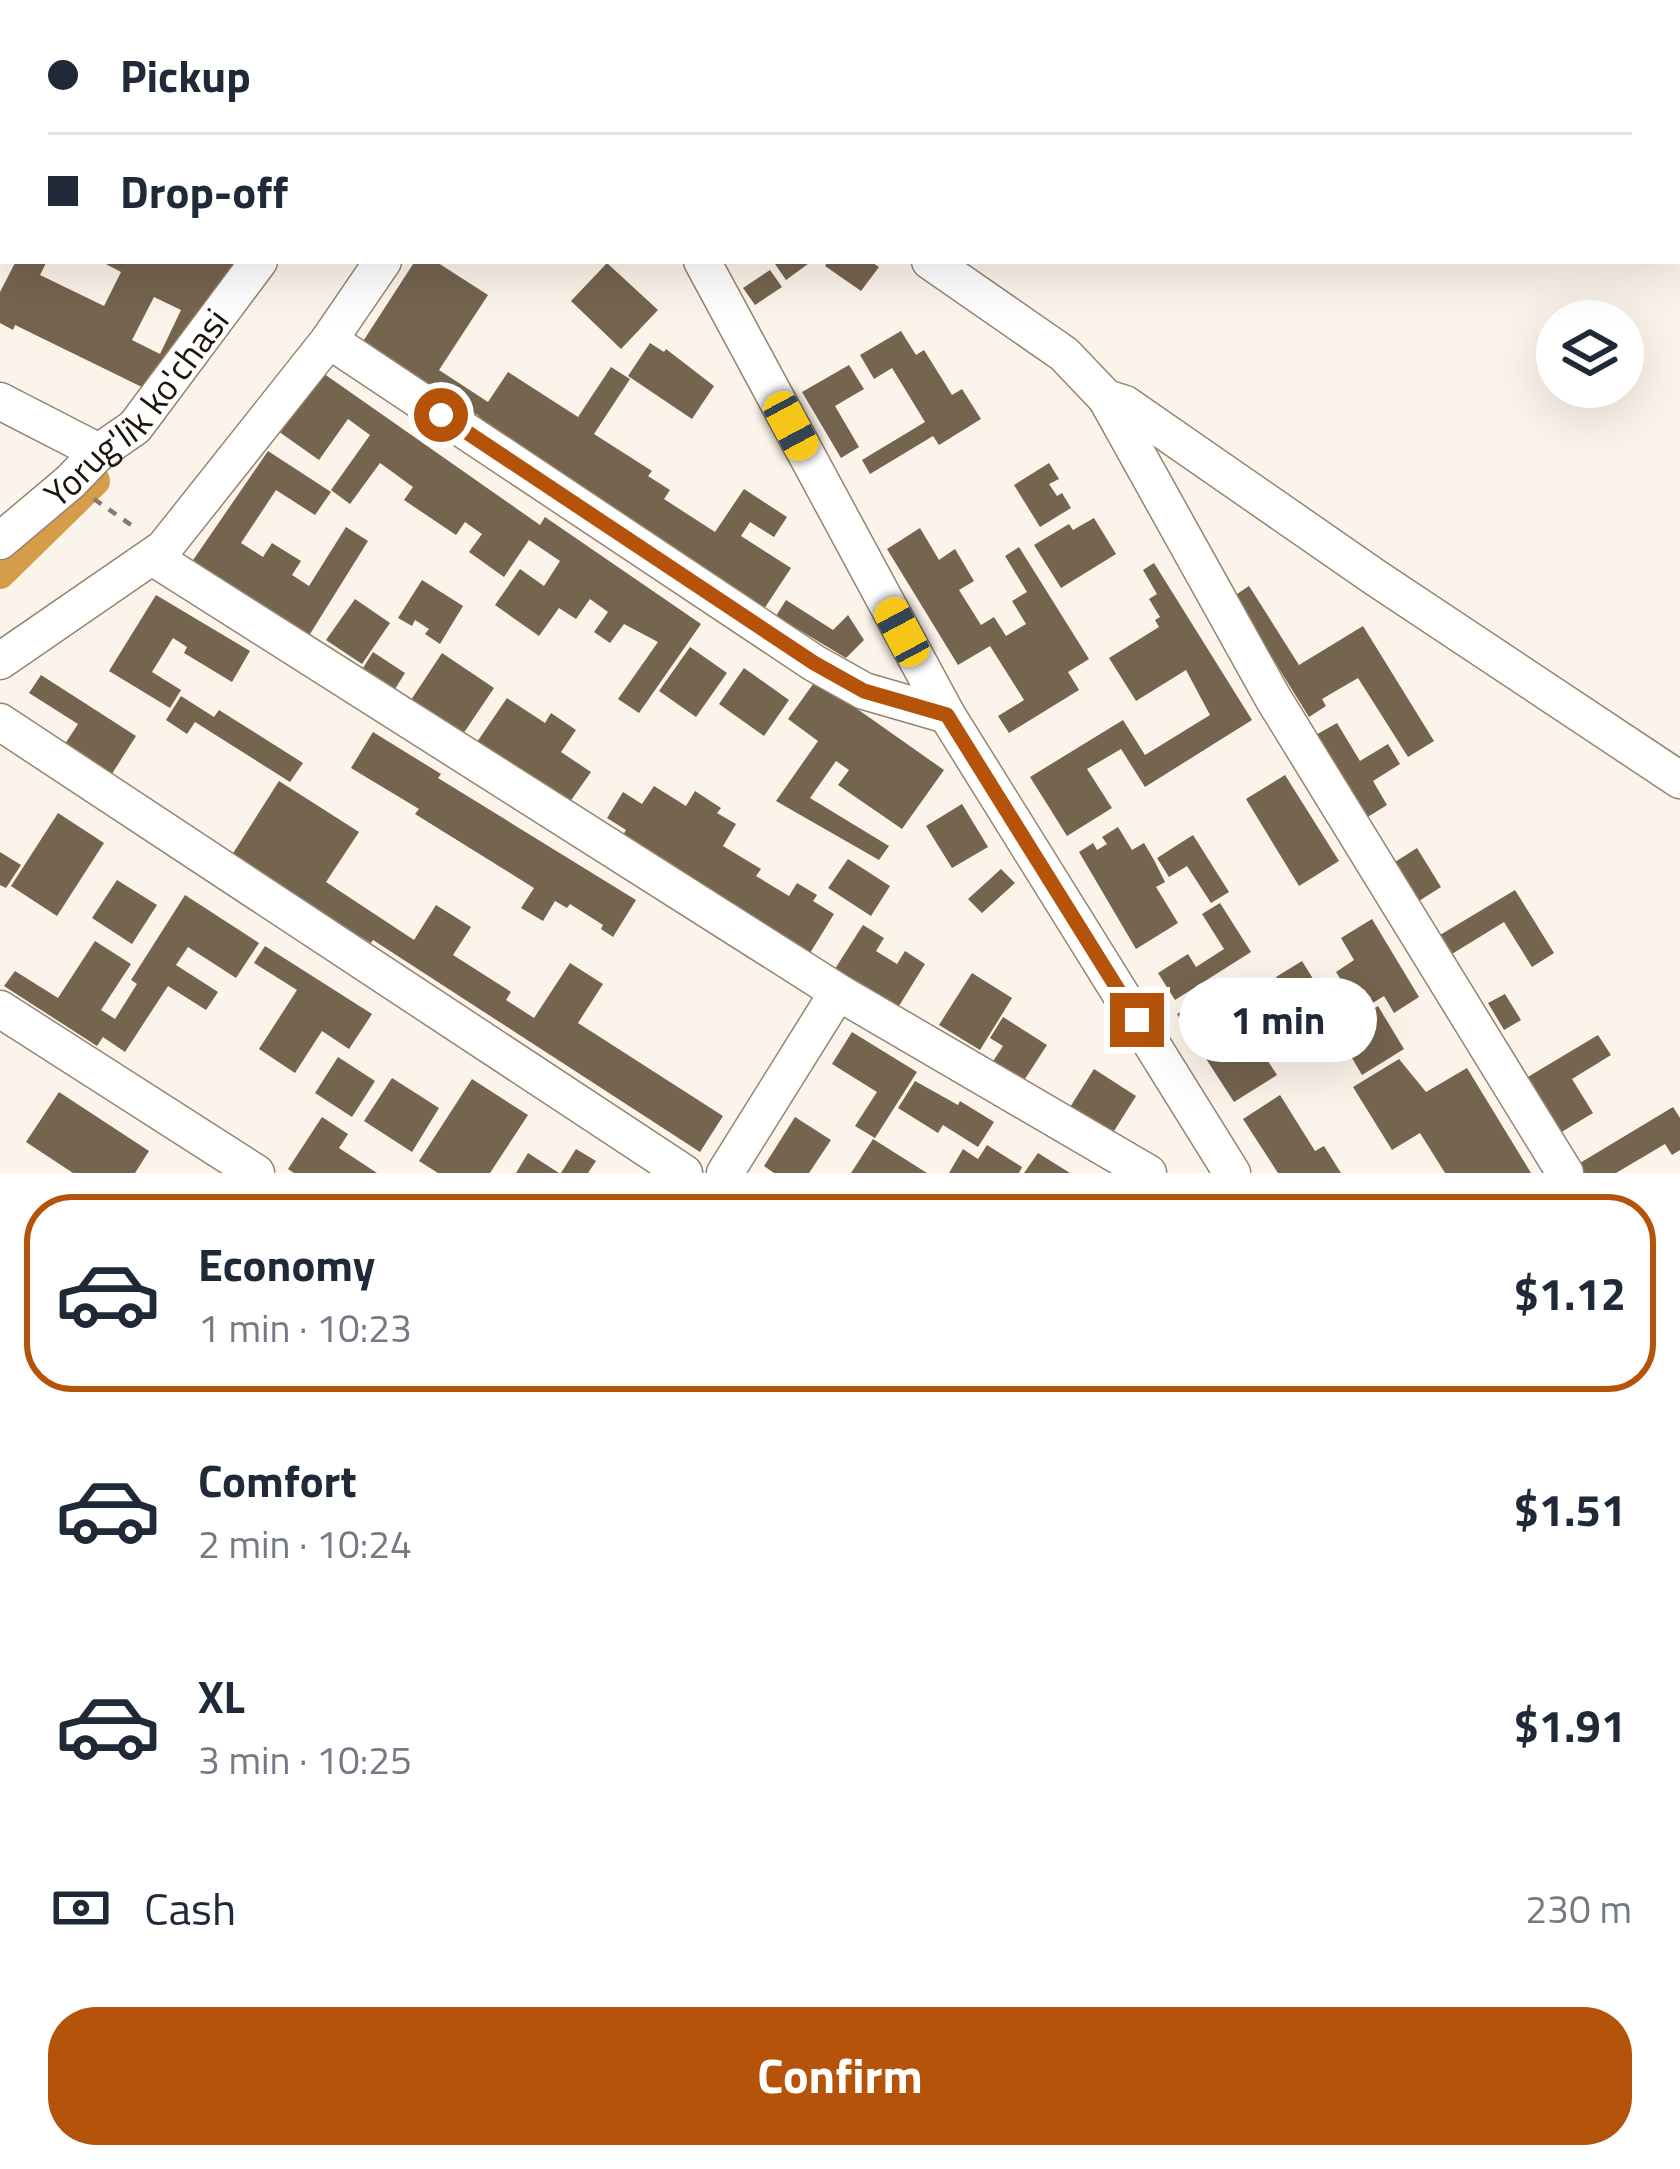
<!DOCTYPE html>
<html lang="en">
<head>
<meta charset="utf-8">
<style>
	body { margin:0; font-family:"Titillium Web",sans-serif; background:#f2f2f3; color:#1f2937; height:100vh; display:flex; flex-direction:column; font-size:45px; white-space:nowrap }
	* { box-sizing:border-box; margin:0 }
	p { font-size:39px; color:#747a83 }
	.icon { flex:none; width:66px; height:66px; fill:none; stroke:currentColor; stroke-width:2; stroke-linecap:round; stroke-linejoin:round }
	.map { position:relative; height:1173px; overflow:hidden }
	.side { display:flex; flex-direction:column; background:#fff; flex:1 }
	.side>* { flex:none }
	.hud { position:absolute; left:0px; top:0px; width:1680px; height:264px; box-shadow:0 12px 48px #0002; display:grid; align-content:center; height:264px; padding:0 48px; background:#fff }
	.controls { position:absolute; left:1536px; top:300px; display:grid; gap:24px }
	.controls a { display:grid; place-items:center; width:108px; height:108px; border-radius:50%; background:#fff; box-shadow:0 12px 48px #0002; font-size:60px }
	.end { position:absolute; width:54px; height:54px; margin:-27px; border:15px solid #b45309; background:#fff; box-shadow:0 0 0 6px #fff }
	.from { border-radius:50% }
	.bubble { position:absolute; height:84px; border-radius:42px; background:#fff; box-shadow:0 12px 48px #0002; font-size:39px; font-weight:700; line-height:84px; text-align:center }
	.car { position:absolute; width:36px; height:72px; margin:-36px -18px; border-radius:15px; box-shadow:0 0 9px 3px #0007; background:linear-gradient(#f5c518 24%,#345 0 40%,#f5c518 0 76%,#345 0 86%,#f5c518 0) }
	.hud b { display:flex; align-items:center; gap:42px; height:114px; font-size:45px }
	.hud b+b { border-top:3px solid #e0e1e3 }
	.hud i { width:30px; height:30px; background:#1f2937 }
	ul { padding:21px 0 0; list-style:none }
	li { display:flex; align-items:center; gap:36px; height:198px; margin:0 24px 18px; padding:0 24px; border:6px solid transparent; border-radius:48px }
	li div { flex:1 }
	li b { display:block; font-size:45px }
	li em { font-style:normal; font-weight:700 }
	li.selected { border-color:#b45309 }
	li>.icon { width:108px; height:108px; stroke-width:1.5 }
	.pay { display:flex; align-items:center; gap:30px; height:132px; padding:0 48px; font-size:45px }
	.pay p { margin-inline-start:auto }
	.cta { display:flex; gap:24px; margin-top:auto; padding:24px 48px }
	.cta a { flex:1; height:138px; border-radius:48px; background:#b45309; color:#fff; font-size:48px; font-weight:700; line-height:138px; text-align:center }
	.map>svg:first-child { display:block }
	.lines { fill:none; stroke-linecap:round; stroke-linejoin:round }
	.canal { stroke:#d59d49; stroke-width:30 }
	.building { fill:#75644e; fill-rule:evenodd }
	.minor-casing { stroke:#96846d; stroke-width:39 }
	.path { stroke:#827b72; stroke-width:4.5; stroke-dasharray:9 9; stroke-linecap:butt }
	.minor { stroke:#fff; stroke-width:36 }
	.route { stroke:#b45309; stroke-width:15 }
	.labels { text-anchor:middle; stroke-width:9; stroke-linejoin:round; paint-order:stroke }
	.street-label { font-size:36px; fill:#1a140b; stroke:#fff }
</style>
</head>
<body>
<div class="map">
<svg width="1680" height="1173" viewBox="0 0 1680 1173">
	<rect width="100%" height="100%" fill="#fcf4ea"/>
	<g class="lines">
		<path class="canal" d="M 0,574 L 95,481"/>
	</g>
	<path class="building" d="M 16,261 L 47,261 L 40,275 L 104,306 L 121,272 L 100,261 L 240,261 L 148,390 L 15,325 L 13,330 L 0,323 L 0,292 ZM 154,297 L 181,310 L 160,354 L 132,340 Z
		M 415,261 L 435,261 L 488,295 L 439,370 L 488,402 L 508,372 L 578,417 L 611,367 L 630,379 L 594,434 L 652,471 L 648,476 L 670,490 L 664,499 L 715,532 L 744,489 L 787,517 L 774,537 L 750,522 L 741,536 L 791,568 L 762,612 L 475,422 L 479,416 L 430,385 L 427,389 L 360,346 Z
		M 773,261 L 812,261 L 786,280 Z
		M 828,261 L 870,261 L 879,267 L 861,291 L 825,266 Z
		M 607,263 L 658,310 L 621,349 L 571,301 Z
		M 770,270 L 782,287 L 755,305 L 743,288 Z
		M 901,331 L 916,355 L 924,350 L 952,395 L 962,389 L 981,419 L 939,445 L 933,436 L 870,474 L 862,460 L 925,422 L 892,368 L 874,379 L 860,355 Z
		M 650,343 L 664,352 L 666,349 L 714,386 L 692,419 L 628,376 Z
		M 849,365 L 864,389 L 835,406 L 859,447 L 841,458 L 802,392 Z
		M 320,371 L 540,525 L 545,517 L 701,624 L 639,713 L 618,699 L 658,642 L 624,624 L 610,643 L 594,632 L 608,612 L 590,599 L 576,619 L 559,608 L 539,636 L 495,605 L 520,569 L 544,586 L 560,561 L 529,540 L 504,577 L 469,552 L 482,534 L 465,522 L 456,535 L 404,500 L 413,487 L 380,463 L 350,504 L 331,490 L 370,435 L 348,419 L 319,460 L 278,431 Z
		M 268,451 L 331,492 L 315,515 L 276,490 L 241,543 L 263,557 L 272,543 L 301,561 L 292,575 L 309,586 L 346,527 L 368,541 L 305,642 L 187,569 Z
		M 1049,463 L 1059,479 L 1049,484 L 1057,496 L 1062,493 L 1071,508 L 1040,527 L 1014,485 Z
		M 1094,518 L 1116,554 L 1061,588 L 1034,545 L 1069,524 L 1073,530 Z
		M 920,528 L 939,560 L 955,549 L 974,581 L 959,590 L 981,625 L 994,617 L 1006,636 L 1026,624 L 1012,601 L 1027,592 L 1005,556 L 1019,547 L 1089,659 L 1068,672 L 1079,690 L 1009,733 L 998,716 L 1024,700 L 990,646 L 958,665 L 887,549 Z
		M 1154,563 L 1252,720 L 1145,787 L 1121,749 L 1087,769 L 1112,808 L 1067,836 L 1030,777 L 1123,720 L 1145,755 L 1210,715 L 1186,670 L 1136,701 L 1109,658 L 1159,627 L 1155,620 L 1160,617 L 1149,599 L 1157,594 L 1143,570 Z
		M 422,580 L 463,606 L 440,644 L 425,634 L 429,629 L 415,620 L 412,626 L 398,618 Z
		M 1249,586 L 1299,665 L 1363,626 L 1434,741 L 1408,757 L 1358,678 L 1322,699 L 1326,706 L 1309,717 L 1234,596 Z
		M 156,595 L 250,651 L 232,682 L 184,653 L 187,647 L 173,638 L 152,672 L 181,690 L 170,708 L 109,671 Z
		M 355,599 L 390,623 L 362,664 L 326,640 Z
		M 786,600 L 833,630 L 848,615 L 864,640 L 846,658 L 776,616 Z
		M 690,647 L 727,673 L 696,717 L 659,691 Z
		M 373,652 L 405,673 L 395,689 L 363,668 Z
		M 442,653 L 494,688 L 461,737 L 409,703 Z
		M 744,668 L 789,700 L 764,736 L 719,704 Z
		M 41,675 L 136,736 L 108,780 L 61,750 L 78,724 L 29,693 Z
		M 816,680 L 944,770 L 902,829 L 838,785 L 849,770 L 836,761 L 810,798 L 889,846 L 879,860 L 776,801 L 818,741 L 788,719 Z
		M 181,696 L 214,717 L 219,710 L 303,763 L 290,782 L 195,722 L 187,734 L 166,720 Z
		M 507,698 L 545,723 L 551,713 L 576,730 L 561,752 L 591,772 L 567,806 L 475,745 Z
		M 1337,723 L 1360,761 L 1388,744 L 1400,764 L 1373,781 L 1387,805 L 1366,818 L 1314,736 Z
		M 373,732 L 441,774 L 438,778 L 636,900 L 613,937 L 601,929 L 603,925 L 570,904 L 567,908 L 555,901 L 543,921 L 521,908 L 534,888 L 415,814 L 419,809 L 351,768 Z
		M 1285,775 L 1339,861 L 1299,886 L 1246,799 Z
		M 279,781 L 359,832 L 326,882 L 414,940 L 436,905 L 471,927 L 453,955 L 511,992 L 506,1000 L 534,1018 L 570,963 L 603,984 L 578,1023 L 723,1116 L 700,1152 L 373,940 L 371,943 L 230,858 Z
		M 654,786 L 686,806 L 695,791 L 721,808 L 717,813 L 736,824 L 723,846 L 761,869 L 756,876 L 789,896 L 797,883 L 817,895 L 813,901 L 834,914 L 807,958 L 619,842 L 626,830 L 607,818 L 623,792 L 642,804 Z
		M 962,804 L 988,847 L 952,868 L 926,826 Z
		M 58,813 L 104,843 L 57,916 L 11,886 Z
		M 1118,827 L 1132,850 L 1144,843 L 1154,860 L 1165,882 L 1156,887 L 1178,923 L 1136,949 L 1079,852 L 1093,843 L 1097,850 L 1107,844 L 1102,837 Z
		M 1193,835 L 1229,892 L 1211,903 L 1187,866 L 1169,877 L 1157,858 Z
		M 1417,848 L 1441,887 L 1419,901 L 1395,862 Z
		M 0,852 L 21,865 L 6,888 L 0,885 Z
		M 848,859 L 890,886 L 871,916 L 828,888 Z
		M 1001,869 L 1015,883 L 982,913 L 968,899 Z
		M 117,880 L 157,905 L 132,944 L 92,918 Z
		M 1515,890 L 1554,953 L 1532,967 L 1504,922 L 1447,957 L 1435,938 Z
		M 185,895 L 259,943 L 236,978 L 188,947 L 176,965 L 218,992 L 206,1010 L 168,986 L 125,1052 L 103,1037 L 97,1046 L 4,986 L 15,971 L 58,998 L 95,941 L 131,964 L 101,1010 L 115,1019 L 137,984 L 131,980 Z
		M 1220,903 L 1251,952 L 1175,1000 L 1158,973 L 1188,954 L 1196,967 L 1224,949 L 1202,914 Z
		M 1372,919 L 1419,997 L 1394,1013 L 1384,996 L 1314,1039 L 1276,977 L 1302,961 L 1325,998 L 1345,986 L 1336,972 L 1354,960 L 1341,938 Z
		M 863,925 L 884,938 L 876,951 L 897,964 L 905,951 L 925,964 L 894,1014 L 831,975 Z
		M 265,946 L 372,1014 L 349,1049 L 322,1031 L 295,1073 L 259,1049 L 297,990 L 254,963 Z
		M 972,973 L 1012,998 L 980,1050 L 939,1025 Z
		M 1215,990 L 1245,1037 L 1292,1007 L 1300,1019 L 1258,1046 L 1277,1075 L 1234,1102 L 1177,1014 Z
		M 1505,994 L 1521,1020 L 1504,1030 L 1488,1003 Z
		M 1378,1006 L 1404,1049 L 1362,1075 L 1336,1031 Z
		M 1003,1017 L 1047,1045 L 1021,1085 L 990,1066 L 1003,1046 L 990,1038 Z
		M 852,1032 L 917,1072 L 875,1138 L 855,1126 L 877,1092 L 832,1064 Z
		M 1598,1035 L 1611,1055 L 1572,1079 L 1593,1113 L 1555,1136 L 1521,1081 Z
		M 338,1057 L 375,1081 L 352,1117 L 315,1093 Z
		M 1399,1059 L 1426,1092 L 1467,1068 L 1531,1173 L 1445,1173 L 1420,1133 L 1392,1150 L 1353,1087 Z
		M 1094,1069 L 1136,1096 L 1109,1139 L 1067,1112 Z
		M 392,1078 L 439,1108 L 412,1152 L 364,1121 Z
		M 472,1079 L 528,1115 L 490,1173 L 438,1173 L 419,1161 Z
		M 915,1081 L 958,1105 L 960,1101 L 994,1122 L 978,1147 L 943,1125 L 938,1133 L 898,1108 Z
		M 59,1092 L 149,1151 L 135,1173 L 73,1173 L 26,1142 Z
		M 1280,1095 L 1315,1151 L 1324,1146 L 1341,1173 L 1278,1173 L 1243,1119 Z
		M 1673,1107 L 1680,1118 L 1680,1150 L 1672,1155 L 1665,1144 L 1616,1173 L 1580,1173 L 1575,1166 Z
		M 322,1117 L 348,1134 L 339,1148 L 377,1173 L 294,1173 L 288,1169 Z
		M 795,1117 L 831,1140 L 809,1173 L 774,1173 L 764,1166 Z
		M 873,1139 L 927,1173 L 851,1173 Z
		M 987,1145 L 1022,1167 L 1019,1173 L 949,1173 L 963,1149 L 978,1159 Z
		M 576,1149 L 596,1161 L 588,1173 L 561,1173 Z
		M 528,1153 L 559,1173 L 516,1173 Z
		M 1038,1153 L 1070,1173 L 1024,1173 Z"/>
	<g class="lines">
		<defs>
			<g id="minor">
				<path d="M 11,0 L 17,3"/>
				<path d="M 336,0 L 341,3"/>
				<path d="M 441,3 L 443,0"/>
				<path d="M 702,261 L 947,715 L 1232,1173"/>
				<path d="M 930,261 L 1064,354 L 1106,398 L 1125,404 L 1376,578 L 1680,780"/>
				<path d="M 329,340 L 814,663 L 864,691 L 947,715"/>
				<path d="M 1106,398 L 1273,698 L 1565,1173"/>
				<path d="M 0,401 L 99,452"/>
				<path id="s1" d="M 0,541 L 70,482 L 99,452 L 135,427 L 259,261"/>
				<path d="M 154,558 L 838,992 L 1148,1173"/>
				<path d="M 0,661 L 164,548 L 329,340 L 383,261"/>
				<path d="M 0,722 L 684,1173"/>
				<path d="M 0,1009 L 256,1173"/>
				<path d="M 725,1173 L 838,992"/>
			</g>
		</defs>
		<use href="#minor" class="minor-casing"/>
		<path class="path" d="M 94,499 L 134,527"/>
		<use href="#minor" class="minor"/>
	</g>
	<g class="lines">
		<path class="route" d="M 441,415 L 814,663 L 864,691 L 947,715 L 1137,1020"/>
	</g>
	<g class="labels">
		<g class="street-label">
			<text dy="13" stroke="none"><textPath href="#s1" startOffset="192">Yorug'lik ko'chasi</textPath></text>
		</g>
	</g>
</svg>
<div class="controls">
<a><svg class="icon" aria-label="layers" viewBox="0 0 24 24"><path d="M12 4l9 5-9 5-9-5zM3 14l9 5 9-5"/></svg></a>
</div>
<i class="end from" style="left:441px;top:415px"></i>
<i class="end" style="left:1137px;top:1020px"></i>
<div class="bubble" style="left:1179px;top:978px;width:198px">1 min</div>
<i class="car" style="left:791px;top:426px;rotate:152deg"></i>
<i class="car" style="left:902px;top:632px;rotate:332deg"></i>
<div class="hud">
<b><i class="from"></i>Pickup</b>
<b><i></i>Drop-off</b>
</div>
</div>
<section class="side">
<ul>
<li class="selected"><svg class="icon" aria-label="car" viewBox="0 0 24 24"><path d="M5 17H2v-5l4-1 3-4h7l3 4 3 1v5h-3M9 17h6M6 11h13"/><circle cx="7" cy="17" r="2"/><circle cx="17" cy="17" r="2"/></svg><div><b>Economy</b><p>1 min · 10:23</p></div><em>$1.12</em></li>
<li><svg class="icon" aria-label="car" viewBox="0 0 24 24"><path d="M5 17H2v-5l4-1 3-4h7l3 4 3 1v5h-3M9 17h6M6 11h13"/><circle cx="7" cy="17" r="2"/><circle cx="17" cy="17" r="2"/></svg><div><b>Comfort</b><p>2 min · 10:24</p></div><em>$1.51</em></li>
<li><svg class="icon" aria-label="car" viewBox="0 0 24 24"><path d="M5 17H2v-5l4-1 3-4h7l3 4 3 1v5h-3M9 17h6M6 11h13"/><circle cx="7" cy="17" r="2"/><circle cx="17" cy="17" r="2"/></svg><div><b>XL</b><p>3 min · 10:25</p></div><em>$1.91</em></li>
</ul>
<div class="pay"><svg class="icon" aria-label="cash" viewBox="0 0 24 24"><path d="M3 7h18v10H3z"/><circle cx="12" cy="12" r="2"/></svg>Cash<p>230 m</p></div>
<div class="cta"><a>Confirm</a></div>
</section>
</body>
</html>
